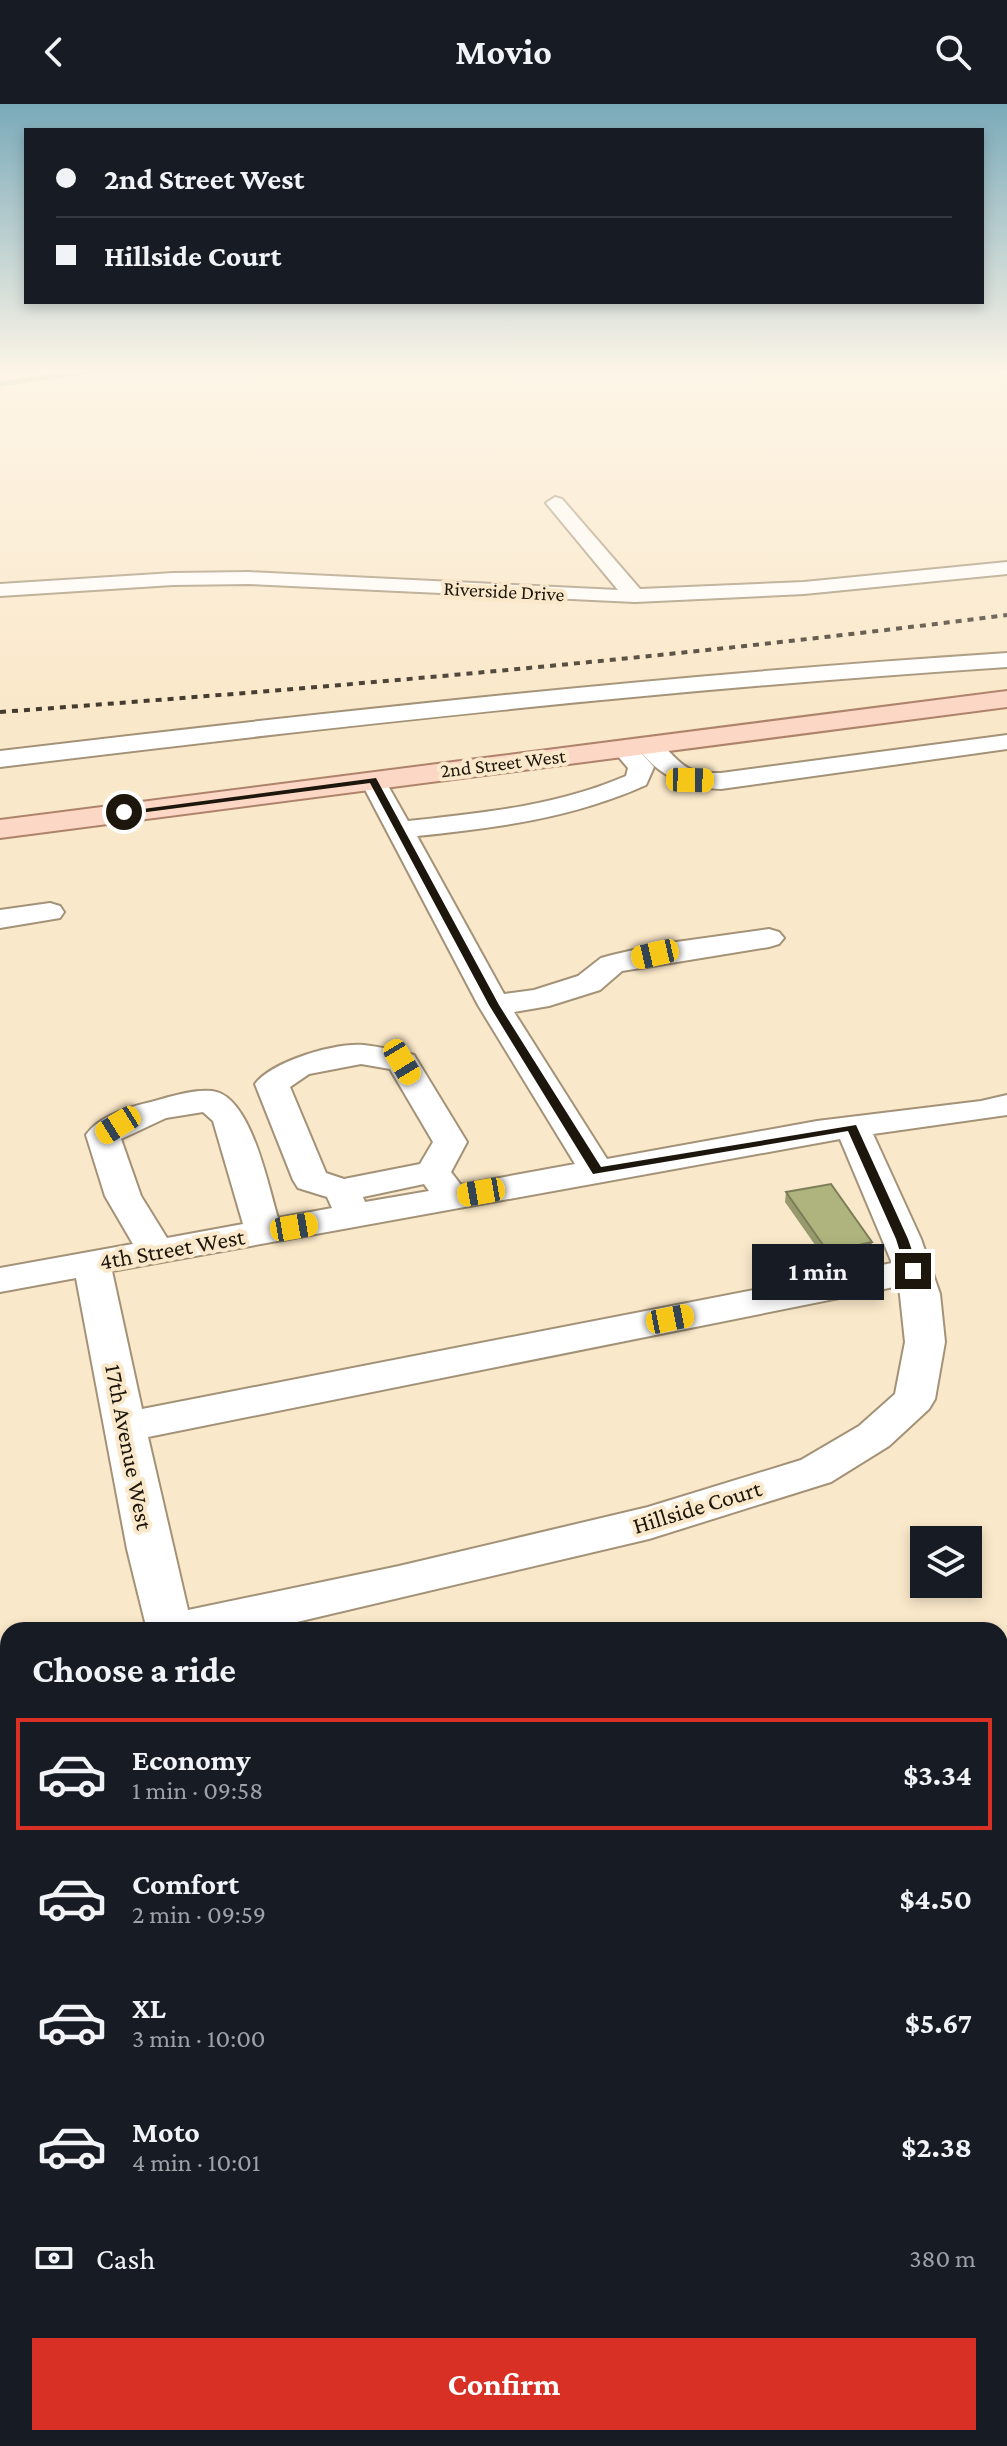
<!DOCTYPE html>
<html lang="en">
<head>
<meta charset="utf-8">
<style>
	body { margin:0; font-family:"Crimson Pro",serif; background:#20242c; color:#f1f3f6; height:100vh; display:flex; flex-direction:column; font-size:30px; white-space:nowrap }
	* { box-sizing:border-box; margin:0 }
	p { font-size:26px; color:#9ea1a6 }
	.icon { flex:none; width:44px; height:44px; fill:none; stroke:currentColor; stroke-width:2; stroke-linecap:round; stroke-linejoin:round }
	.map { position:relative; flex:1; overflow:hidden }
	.panel { position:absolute; left:0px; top:1518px; width:1008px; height:824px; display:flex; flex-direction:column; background:#171b24; border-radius:24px 24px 0 0; box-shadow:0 4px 12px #0003 }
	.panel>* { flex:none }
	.guide { position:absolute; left:24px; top:24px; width:960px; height:176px; border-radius:0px; box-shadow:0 4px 12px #0003; display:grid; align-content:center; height:176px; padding:0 32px; background:#171b24 }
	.tools { position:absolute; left:910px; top:1422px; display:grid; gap:16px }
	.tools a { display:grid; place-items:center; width:72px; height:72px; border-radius:0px; background:#171b24; box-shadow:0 4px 12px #0003; font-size:40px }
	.end { position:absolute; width:36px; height:36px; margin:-18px; border:10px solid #1d160c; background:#fff; box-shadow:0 0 0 4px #fff }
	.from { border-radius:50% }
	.bubble { position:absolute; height:56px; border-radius:0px; background:#171b24; box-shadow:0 4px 12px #0003; font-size:26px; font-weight:700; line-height:56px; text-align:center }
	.car { position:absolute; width:24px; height:48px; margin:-24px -12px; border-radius:10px; box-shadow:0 0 6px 2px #0007; background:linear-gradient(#f5c518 24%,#345 0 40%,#f5c518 0 76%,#345 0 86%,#f5c518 0) }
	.guide b { display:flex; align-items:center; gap:28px; height:76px; font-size:30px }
	.guide b+b { border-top:2px solid #363941 }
	.guide i { width:20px; height:20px; background:#f1f3f6 }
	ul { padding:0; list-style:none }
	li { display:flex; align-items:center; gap:24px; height:112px; margin:0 16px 12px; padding:0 16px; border:4px solid transparent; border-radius:0px }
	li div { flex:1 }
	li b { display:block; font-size:30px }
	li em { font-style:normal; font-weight:700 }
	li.selected { border-color:#d93025 }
	li>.icon { width:72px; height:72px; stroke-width:1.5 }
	h2 { padding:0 32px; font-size:36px; line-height:96px }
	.pay { display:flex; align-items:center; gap:20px; height:88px; padding:0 32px; font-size:30px }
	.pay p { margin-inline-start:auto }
	.cta { display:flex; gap:16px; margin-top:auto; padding:16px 32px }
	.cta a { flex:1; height:92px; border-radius:0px; background:#d93025; color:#fff; font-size:32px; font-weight:700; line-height:92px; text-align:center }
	header { display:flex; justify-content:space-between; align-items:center; height:104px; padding:0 32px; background:#171b24; font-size:36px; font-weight:700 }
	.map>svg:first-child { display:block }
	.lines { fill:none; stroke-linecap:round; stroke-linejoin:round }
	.stream { stroke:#759c73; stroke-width:5 }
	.minor-casing { stroke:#a39277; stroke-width:4 }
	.major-casing { stroke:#ae836b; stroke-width:4 }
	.minor { fill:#fff; fill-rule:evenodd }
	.major { fill:#fdd7c5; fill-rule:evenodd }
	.rail { stroke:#443b2e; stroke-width:4; stroke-dasharray:6 6; stroke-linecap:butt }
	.wall { fill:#969a6c }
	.shaded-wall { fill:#7a7d58 }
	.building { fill:#afb37d; stroke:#7a7d58; stroke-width:2 }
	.route { fill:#1d160c }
	.labels { text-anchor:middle; stroke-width:8; stroke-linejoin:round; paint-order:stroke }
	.far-street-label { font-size:20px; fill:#1d160c; stroke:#fae8ca }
	.street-label { font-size:24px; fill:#1d160c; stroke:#fae8ca }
</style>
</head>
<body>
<header><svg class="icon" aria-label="back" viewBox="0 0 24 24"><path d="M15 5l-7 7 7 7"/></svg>Movio<svg class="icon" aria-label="search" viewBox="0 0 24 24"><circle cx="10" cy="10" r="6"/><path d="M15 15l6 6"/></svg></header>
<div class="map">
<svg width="1007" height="2342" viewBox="0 0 1007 2342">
	<rect width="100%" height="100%" fill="#fae8ca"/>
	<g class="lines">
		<path class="stream" d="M 0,280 L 90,267"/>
		<defs>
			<path id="minor" d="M 555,393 L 562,395 L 640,485 L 804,478 L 1007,458 L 1007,470 L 804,490 L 635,498 L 248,480 L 173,481 L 0,492 L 0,480 L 173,469 L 248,468 L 618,486 L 546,399 Z
				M 1007,549 L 1007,563 C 670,585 335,622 0,663 L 0,647 C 335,607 670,571 1007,549 Z
				M 1007,631 L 1007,645 L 721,685 C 684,683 657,672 636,641 L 639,636 C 662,630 670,654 688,664 C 698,669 710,669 721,669 Z
				M 623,637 L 632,639 L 654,663 L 646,681 C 573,714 496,724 417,732 L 504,890 L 534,886 L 578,872 L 601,854 L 612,851 L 655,841 L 769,825 L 779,828 L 784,834 L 779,840 L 769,843 L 622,867 L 600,886 L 549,902 L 514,908 L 607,1055 L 817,1017 L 981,997 L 1007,991 L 1007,1011 L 873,1030 L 921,1135 L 940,1190 L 945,1238 L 935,1295 L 929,1305 L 889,1342 L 831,1378 L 649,1435 L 263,1526 L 147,1526 L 127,1445 L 76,1174 L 0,1188 L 0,1164 L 133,1140 L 105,1092 L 86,1031 C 99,1012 129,1003 151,998 C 169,993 193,985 212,987 C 251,991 268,1082 278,1114 L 332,1104 L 327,1093 L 298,1084 L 293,1076 L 255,980 C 272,957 337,938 364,941 C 381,943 398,947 414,951 L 467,1038 L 451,1068 L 461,1081 L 575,1060 L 478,901 L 360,676 L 364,671 L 382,671 L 408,717 C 483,709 556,702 626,672 L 628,664 L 611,644 L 614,639 ZM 361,960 L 390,965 L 433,1038 L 420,1060 L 344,1075 L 326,1069 L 290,983 L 309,970 ZM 203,1008 L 213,1017 L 243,1120 L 167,1134 L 141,1092 L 121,1035 L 166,1014 ZM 840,1035 L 892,1159 L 142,1305 L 112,1167 ZM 424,1080 L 429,1087 L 365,1098 L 363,1093 ZM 899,1182 L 905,1238 L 895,1290 L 859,1322 L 801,1356 L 648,1403 L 399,1462 L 188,1506 L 148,1333 Z
				M 50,799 L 60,802 L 64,808 L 60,814 L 0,824 L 0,806 Z
				M 1007,1538 L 1007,1576 L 1000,1578 L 1000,1540 Z
				M 1007,1821 L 1007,1871 L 1000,1873 L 1000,1823 Z
				M 0,2244 L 8,2247 L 8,2334 L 62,2334 L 66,2342 L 0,2342 Z
				M 1007,2284 L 1007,2342 L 901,2342 L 905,2334 L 1000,2334 L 1000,2286 Z
				M 593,2334 L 662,2334 L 666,2342 L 597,2342 Z"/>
			<path id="major" d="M 1007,587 L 1007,603 L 0,734 L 0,716 Z"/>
		</defs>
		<use href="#minor" class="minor-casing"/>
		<use href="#major" class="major-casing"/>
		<use href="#minor" class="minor"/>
		<use href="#major" class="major"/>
		<path class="rail" d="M 0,608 C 337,583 672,554 1007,511"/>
	</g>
	<path class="wall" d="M 786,1088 L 870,1149 L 827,1158 L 785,1098 Z"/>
	<path class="shaded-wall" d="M 872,1138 L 870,1149 L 827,1158 L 828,1148 Z"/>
	<path class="building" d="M 831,1080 L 872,1138 L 828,1148 L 786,1088 Z"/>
	<linearGradient id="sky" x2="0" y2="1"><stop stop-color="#7aaab9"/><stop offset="0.45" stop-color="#fdf5e7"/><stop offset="1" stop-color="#fdf5e7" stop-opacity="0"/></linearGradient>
	<rect width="1007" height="595" fill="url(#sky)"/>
	<path class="route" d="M 376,674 L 499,901 L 601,1063 L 856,1021 L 908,1135 L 919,1167 L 917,1170 L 906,1167 L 896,1135 L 848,1027 L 593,1070 L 489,901 L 370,679 L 124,711 L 120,708 Z"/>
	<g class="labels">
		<g class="far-street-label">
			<text transform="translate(504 487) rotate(3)" y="7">Riverside Drive</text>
			<text transform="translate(503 659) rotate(-7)" y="7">2nd Street West</text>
		</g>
		<g class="street-label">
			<text transform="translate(172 1145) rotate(-10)" y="8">4th Street West</text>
			<text transform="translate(129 1343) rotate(79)" y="8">17th Avenue West</text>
			<text transform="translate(697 1403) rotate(-17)" y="8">Hillside Court</text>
		</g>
	</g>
</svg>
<div class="tools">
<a><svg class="icon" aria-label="layers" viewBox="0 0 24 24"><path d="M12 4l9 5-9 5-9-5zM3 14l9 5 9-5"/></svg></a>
</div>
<i class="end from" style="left:124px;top:708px"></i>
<i class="end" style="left:913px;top:1167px"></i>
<div class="bubble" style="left:752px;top:1140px;width:132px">1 min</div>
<i class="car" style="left:690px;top:676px;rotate:91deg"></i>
<i class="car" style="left:655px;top:850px;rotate:257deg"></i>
<i class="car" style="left:402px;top:958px;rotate:149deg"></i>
<i class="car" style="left:118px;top:1021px;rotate:238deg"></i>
<i class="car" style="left:481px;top:1088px;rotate:260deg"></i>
<i class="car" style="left:294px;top:1123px;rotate:80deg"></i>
<i class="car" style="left:670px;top:1215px;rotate:79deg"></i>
<div class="guide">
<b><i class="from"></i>2nd Street West</b>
<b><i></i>Hillside Court</b>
</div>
<section class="panel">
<h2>Choose a ride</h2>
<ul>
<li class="selected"><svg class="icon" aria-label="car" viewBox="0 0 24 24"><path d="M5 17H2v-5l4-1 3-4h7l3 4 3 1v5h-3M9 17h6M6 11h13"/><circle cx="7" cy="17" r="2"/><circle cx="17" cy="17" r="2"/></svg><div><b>Economy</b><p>1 min · 09:58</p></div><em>$3.34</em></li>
<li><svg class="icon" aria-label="car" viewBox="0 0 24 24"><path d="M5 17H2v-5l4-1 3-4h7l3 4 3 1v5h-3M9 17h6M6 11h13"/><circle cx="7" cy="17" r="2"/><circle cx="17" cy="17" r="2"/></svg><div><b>Comfort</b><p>2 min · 09:59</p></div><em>$4.50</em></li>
<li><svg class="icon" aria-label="car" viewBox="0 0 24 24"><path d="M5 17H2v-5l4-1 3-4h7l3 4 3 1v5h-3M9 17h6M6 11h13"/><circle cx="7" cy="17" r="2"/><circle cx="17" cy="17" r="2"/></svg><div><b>XL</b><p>3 min · 10:00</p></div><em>$5.67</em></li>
<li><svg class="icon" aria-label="car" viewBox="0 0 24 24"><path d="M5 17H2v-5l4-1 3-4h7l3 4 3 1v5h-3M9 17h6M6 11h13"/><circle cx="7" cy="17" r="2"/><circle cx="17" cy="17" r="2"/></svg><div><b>Moto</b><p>4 min · 10:01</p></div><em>$2.38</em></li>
</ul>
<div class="pay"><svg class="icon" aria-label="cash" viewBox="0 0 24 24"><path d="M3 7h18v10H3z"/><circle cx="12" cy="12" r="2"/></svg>Cash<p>380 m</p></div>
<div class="cta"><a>Confirm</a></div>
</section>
</div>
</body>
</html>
